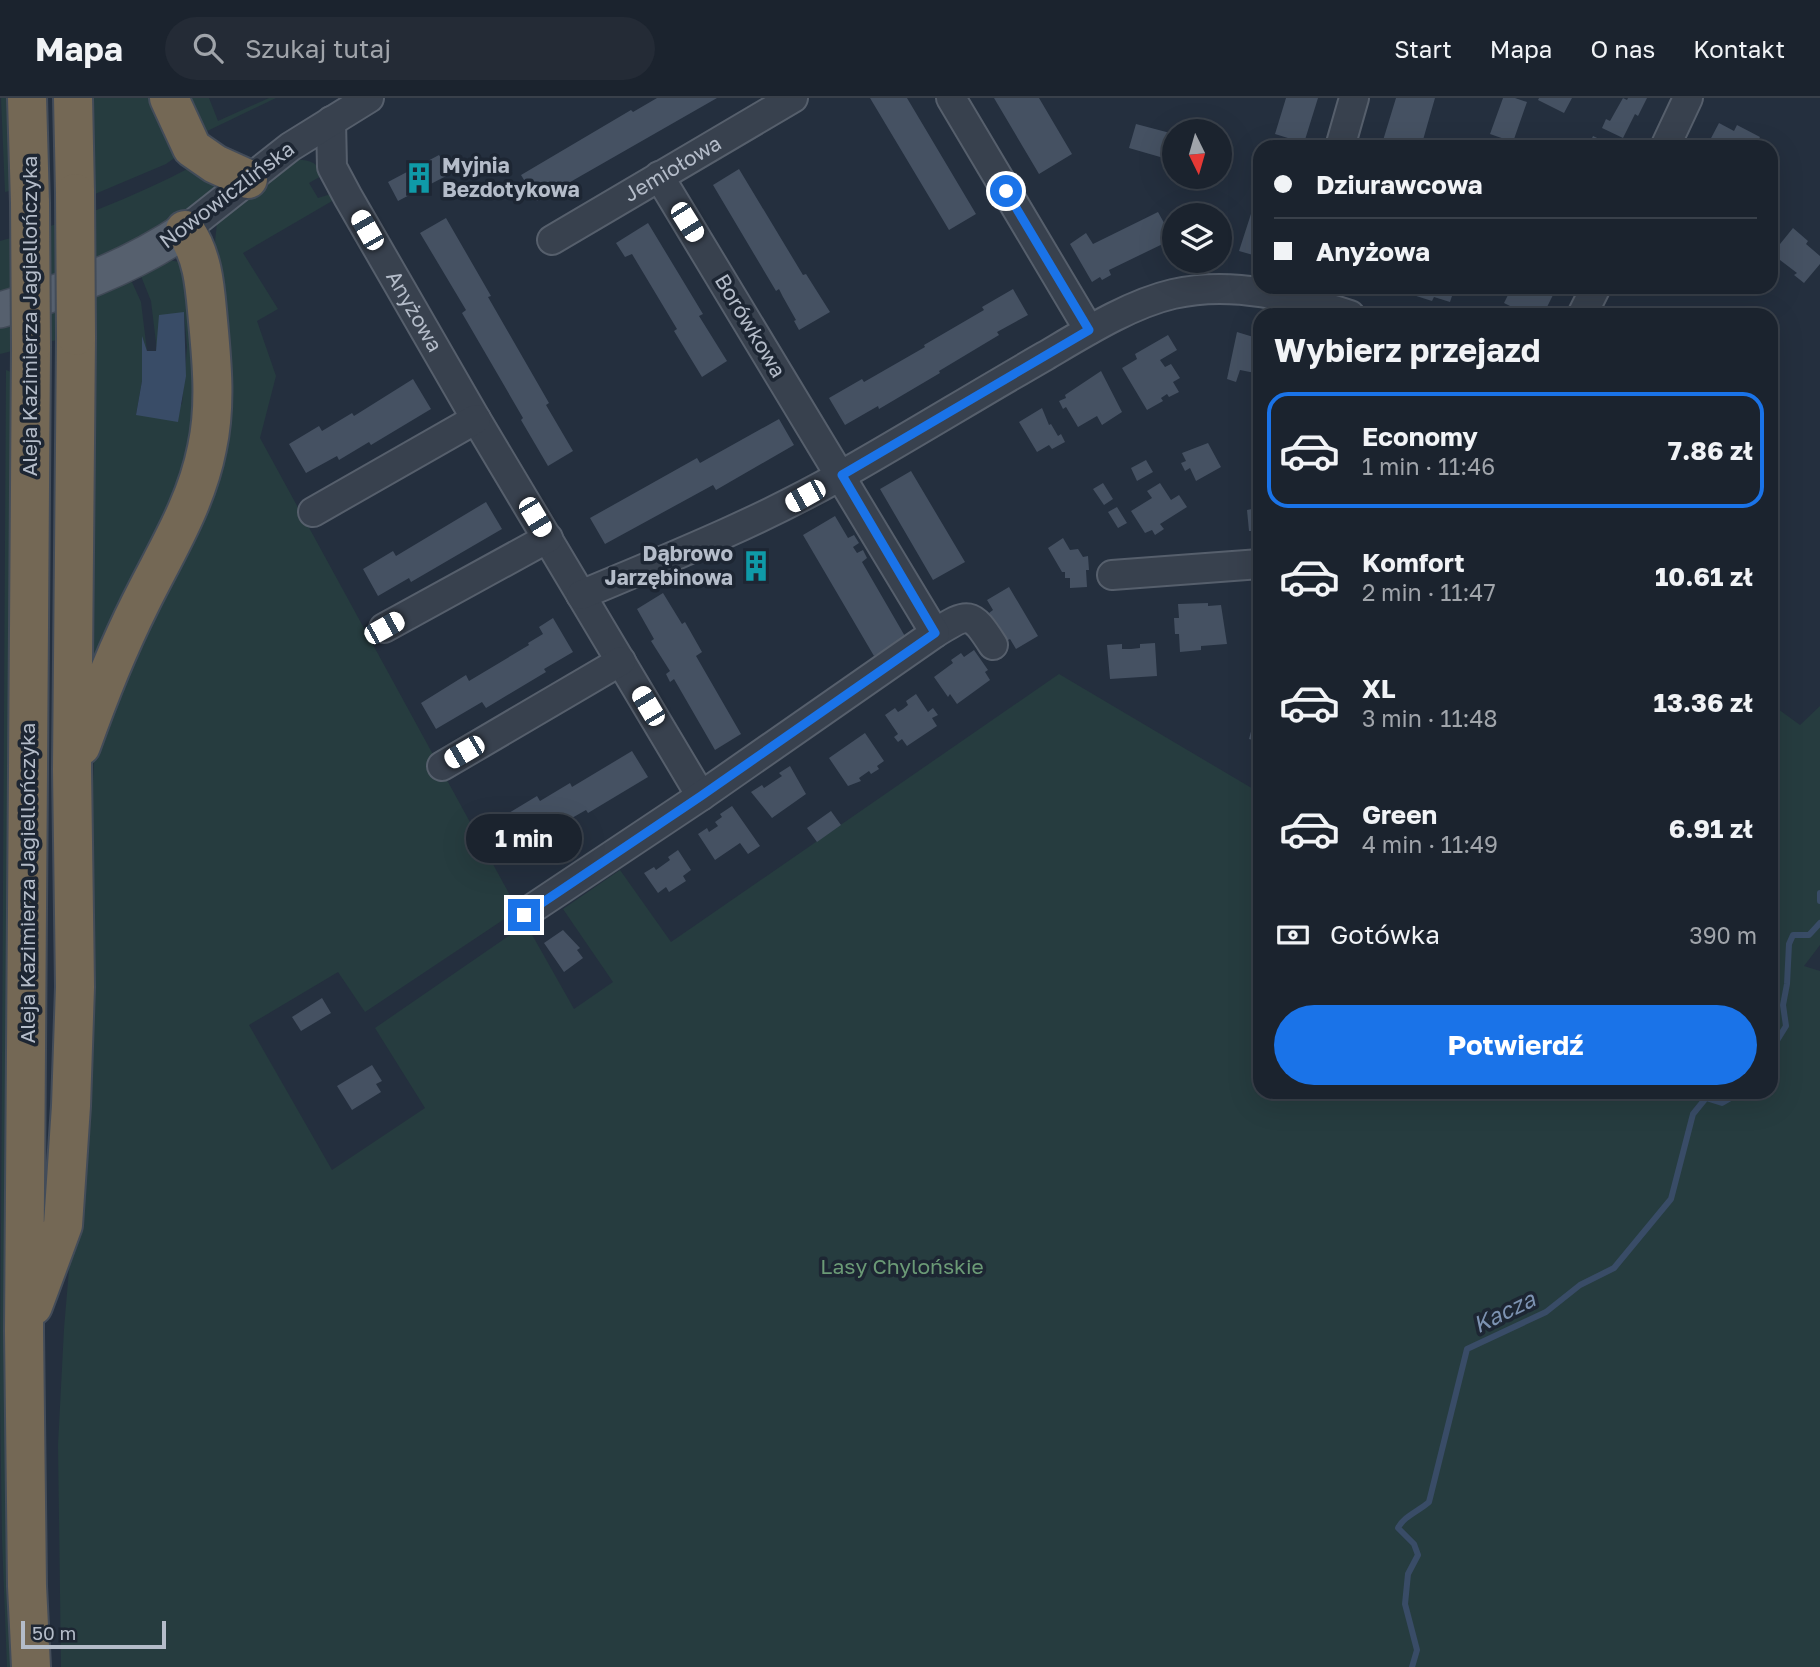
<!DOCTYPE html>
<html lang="pl">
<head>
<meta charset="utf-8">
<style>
	body { margin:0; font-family:"Golos Text",sans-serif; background:#242b36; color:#f1f3f6; height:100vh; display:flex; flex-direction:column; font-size:26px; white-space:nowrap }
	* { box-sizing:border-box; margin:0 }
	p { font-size:23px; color:#a0a4aa }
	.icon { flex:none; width:38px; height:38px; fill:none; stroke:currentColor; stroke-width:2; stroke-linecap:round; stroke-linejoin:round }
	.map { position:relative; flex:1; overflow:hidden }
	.sheet { position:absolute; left:1253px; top:210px; width:525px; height:791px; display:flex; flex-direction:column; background:#1b232e; border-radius:21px; box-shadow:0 7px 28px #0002,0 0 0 2px #39404a }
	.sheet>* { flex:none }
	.hud { position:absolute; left:1253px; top:42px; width:525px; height:154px; border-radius:21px; box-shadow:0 7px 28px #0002,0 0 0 2px #39404a; display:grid; align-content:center; height:154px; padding:0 21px; background:#1b232e }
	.needle { width:46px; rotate:175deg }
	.tools { position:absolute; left:1162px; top:21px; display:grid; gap:14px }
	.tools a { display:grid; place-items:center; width:70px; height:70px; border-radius:50%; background:#1b232e; box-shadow:0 7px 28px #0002,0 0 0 2px #39404a; font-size:35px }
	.scale { position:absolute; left:21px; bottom:18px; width:145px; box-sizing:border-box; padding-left:7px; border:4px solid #b4bcc9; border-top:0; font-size:19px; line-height:24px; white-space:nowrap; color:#b4bcc9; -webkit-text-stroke:5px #1d2633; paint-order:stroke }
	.end { position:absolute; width:32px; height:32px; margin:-16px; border:9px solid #1a73e8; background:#fff; box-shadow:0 0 0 4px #fff }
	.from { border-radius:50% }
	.bubble { position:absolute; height:49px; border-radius:24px; background:#1b232e; box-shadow:0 7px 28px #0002,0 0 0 2px #39404a; font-size:23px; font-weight:700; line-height:49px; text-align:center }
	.car { position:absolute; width:21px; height:42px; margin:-21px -10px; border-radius:9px; box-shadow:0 0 5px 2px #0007; background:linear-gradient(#fff 24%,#345 0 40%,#fff 0 76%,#345 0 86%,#fff 0) }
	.hud b { display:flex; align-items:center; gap:24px; height:66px; font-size:26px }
	.hud b+b { border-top:2px solid #39404a }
	.hud i { width:18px; height:18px; background:#f1f3f6 }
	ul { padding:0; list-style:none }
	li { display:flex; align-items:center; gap:21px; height:116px; margin:0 14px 10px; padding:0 7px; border:4px solid transparent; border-radius:21px }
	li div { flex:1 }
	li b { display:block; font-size:26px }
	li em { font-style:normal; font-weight:700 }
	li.on { border-color:#1a73e8 }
	li>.icon { width:63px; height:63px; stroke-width:1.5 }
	h2 { padding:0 21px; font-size:32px; line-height:84px }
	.pay { display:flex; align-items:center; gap:18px; height:77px; padding:0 21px; font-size:26px }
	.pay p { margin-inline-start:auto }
	.primary-button { display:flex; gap:14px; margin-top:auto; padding:14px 21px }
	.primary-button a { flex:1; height:80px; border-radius:42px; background:#1a73e8; color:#fff; font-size:28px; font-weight:700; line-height:80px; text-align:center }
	header { display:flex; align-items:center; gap:42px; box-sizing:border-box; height:98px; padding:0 35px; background:#1b232e; border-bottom:2px solid #39404a }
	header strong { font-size:33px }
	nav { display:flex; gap:38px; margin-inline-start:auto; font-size:24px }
	.search { width:490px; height:63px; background:#242b36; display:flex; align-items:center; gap:18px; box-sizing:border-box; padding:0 24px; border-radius:38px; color:#a0a4aa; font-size:26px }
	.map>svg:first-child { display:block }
	.green { fill:#263c3f }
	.water { fill:#394c67 }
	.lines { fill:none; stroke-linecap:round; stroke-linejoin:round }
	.stream { stroke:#394c67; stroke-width:6 }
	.building { fill:#455162 }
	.minor-casing { stroke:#565f6c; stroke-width:32 }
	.major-casing { stroke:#414a57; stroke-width:38 }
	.highway-casing { stroke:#434c59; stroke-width:42 }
	.minor { stroke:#38414e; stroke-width:28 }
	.major { stroke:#56606e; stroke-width:35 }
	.highway { stroke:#746855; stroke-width:38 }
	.highway-bridge-casing { stroke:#434c59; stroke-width:42; stroke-linecap:butt }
	.highway-bridge { stroke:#746855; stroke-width:38 }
	.route { stroke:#1a73e8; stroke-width:9 }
	.labels { text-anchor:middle; stroke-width:7; stroke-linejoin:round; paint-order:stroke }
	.poi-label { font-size:21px; font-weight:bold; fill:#b4bcc9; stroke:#1d2633; text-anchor:start }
	.street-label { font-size:21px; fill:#b4bcc9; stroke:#1d2633 }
	.park-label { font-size:21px; fill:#6b9a76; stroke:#1d2633 }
	.water-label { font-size:23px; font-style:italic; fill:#7c92b1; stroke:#1d2633 }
</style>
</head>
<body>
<header>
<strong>Mapa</strong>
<div class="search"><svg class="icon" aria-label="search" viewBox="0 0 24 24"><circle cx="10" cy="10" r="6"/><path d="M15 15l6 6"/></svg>Szukaj tutaj</div>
<nav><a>Start</a><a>Mapa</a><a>O nas</a><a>Kontakt</a></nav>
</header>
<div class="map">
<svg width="1820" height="1569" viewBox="0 0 1820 1569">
	<rect width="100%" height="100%" fill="#242f3e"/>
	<path class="green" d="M 1,0 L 12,0 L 14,92 L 5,94 Z
		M 83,0 L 158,0 L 180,56 L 166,66 L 95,96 L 94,42 L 84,42 Z
		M 181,0 L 209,0 L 218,23 L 269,0 L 276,0 L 199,37 Z
		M 294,62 C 307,61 318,64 323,77 L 309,85 L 318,100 L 331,96 L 339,99 L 243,155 L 278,211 L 257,223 L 276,278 L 260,340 L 518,812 L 365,914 L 338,874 L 249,927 L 332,1072 L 425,1010 L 375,930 L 526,826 L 574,911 L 613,884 L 563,811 L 620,772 L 671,844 L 1059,576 L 1260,695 L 1260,994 L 1771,994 L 1771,606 L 1800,627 L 1820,608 L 1820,847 L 1804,868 L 1820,873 L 1820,1569 L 61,1569 L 58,1347 L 64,1231 L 73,1123 L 94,662 L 102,623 L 181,458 L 217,125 L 220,118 Z
		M 193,68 L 224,85 L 204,103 L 124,154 L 0,195 L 0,143 C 67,125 131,101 193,68 Z
		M 169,162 L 179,164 L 184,169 L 196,208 L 192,361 L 91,593 L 95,267 L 65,240 L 0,256 L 0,230 L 131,182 L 141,204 L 147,253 L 143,242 L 142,283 L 136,317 L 182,306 L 187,249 L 184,214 L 157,253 L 151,203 L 141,178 Z
		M 6,272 L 16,276 L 16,1569 L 7,1569 L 2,1442 L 0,1297 Z"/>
	<path class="water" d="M 184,214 L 186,278 L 178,324 L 136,317 L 142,283 L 142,238 L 147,253 L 156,253 L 159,217 Z"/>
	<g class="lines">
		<path class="stream" d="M 1820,795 L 1820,803
			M 1771,952 L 1786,928 L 1783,907 L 1787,886 L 1789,846 L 1793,837 L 1809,837 L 1820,825
			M 1412,1569 L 1417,1552 L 1405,1506 L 1408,1476 L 1418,1457 L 1414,1446 L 1398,1430 C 1404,1418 1419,1413 1429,1404 L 1467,1251 L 1546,1214 L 1580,1187 L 1614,1170 L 1671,1101 L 1693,1016 L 1706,1000 L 1722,1005 L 1741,994"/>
	</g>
	<path class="building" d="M 657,0 L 717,0 L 537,103 L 521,77 L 631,12 L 633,14 Z
		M 870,0 L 907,0 L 976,116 L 949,132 Z
		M 994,0 L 1039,0 L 1072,56 L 1039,76 Z
		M 1286,0 L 1318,0 L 1304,45 L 1275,36 Z
		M 1396,0 L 1435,0 L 1421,49 L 1381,49 Z
		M 1503,0 L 1515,0 L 1527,4 L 1513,44 L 1490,36 Z
		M 1539,0 L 1572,0 L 1564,15 L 1538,2 Z
		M 1623,0 L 1627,2 L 1628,0 L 1647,0 L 1638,18 L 1635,16 L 1623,40 L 1602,30 L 1606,21 L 1610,23 Z
		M 1719,25 L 1734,33 L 1737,27 L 1760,39 L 1755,49 L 1719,49 L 1709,44 Z
		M 1136,26 L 1174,36 L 1174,63 L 1129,50 Z
		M 1593,38 L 1616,49 L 1588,49 Z
		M 439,57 L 450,76 L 398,103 L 388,84 Z
		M 739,71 L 803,177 L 806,176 L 830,214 L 799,232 L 794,223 L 796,222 L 783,199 L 779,191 L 776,193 L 713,87 Z
		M 1260,88 L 1260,159 L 1239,153 Z
		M 1158,114 L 1173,141 L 1109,172 L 1111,177 L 1102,182 L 1100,179 L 1092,184 L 1070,146 L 1086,135 L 1093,146 Z
		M 446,120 L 491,198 L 488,199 L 549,305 L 546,307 L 573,353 L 548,368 L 521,322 L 523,320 L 462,215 L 466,212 L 420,135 Z
		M 648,125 L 703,216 L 699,218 L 727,263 L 702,279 L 674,233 L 677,231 L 632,156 L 625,159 L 616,145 Z
		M 1793,130 L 1808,143 L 1806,146 L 1820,158 L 1820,166 L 1804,185 L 1794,177 L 1797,175 L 1772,156 Z
		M 1388,189 L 1455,189 L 1450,204 L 1434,199 L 1432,203 Z
		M 1512,189 L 1557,189 L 1543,217 L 1505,217 L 1510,208 L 1504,205 Z
		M 1013,191 L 1028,217 L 997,234 L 999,237 L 939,273 L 940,275 L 879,311 L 878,308 L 845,327 L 829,300 L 862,281 L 864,284 L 925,249 L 924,247 L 984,212 L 982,209 Z
		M 1237,234 L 1260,241 L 1260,276 L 1240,272 L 1236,284 L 1227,281 Z
		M 1168,237 L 1177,252 L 1160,262 L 1165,269 L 1171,266 L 1180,280 L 1173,284 L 1179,294 L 1169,299 L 1167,296 L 1161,300 L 1163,303 L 1147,312 L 1122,270 L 1137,261 L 1135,256 Z
		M 1101,273 L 1122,314 L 1102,327 L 1097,318 L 1078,329 L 1066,309 L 1063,311 L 1059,303 L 1066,300 L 1065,297 Z
		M 413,281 L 431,311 L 371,347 L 369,344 L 339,362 L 337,358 L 306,375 L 289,346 L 319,328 L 322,333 L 352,315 L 354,318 Z
		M 1042,310 L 1049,327 L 1051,326 L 1058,338 L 1061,336 L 1065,344 L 1052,351 L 1049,347 L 1037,354 L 1019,324 Z
		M 779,321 L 794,347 L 716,392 L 713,387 L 605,446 L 590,420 L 697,360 L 700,365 Z
		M 1208,345 L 1221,369 L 1196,383 L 1190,370 L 1185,373 L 1181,365 L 1186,363 L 1182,355 Z
		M 1146,362 L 1153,374 L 1137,383 L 1131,370 Z
		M 911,373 L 965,464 L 933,482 L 880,391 Z
		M 1103,385 L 1113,401 L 1104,407 L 1093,391 Z
		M 1160,385 L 1171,402 L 1179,397 L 1187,409 L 1160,426 L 1164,431 L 1155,437 L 1152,432 L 1145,435 L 1131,413 L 1152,400 L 1147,393 Z
		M 1251,396 L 1260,396 L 1260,433 L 1249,433 L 1247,412 L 1252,411 Z
		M 486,404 L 502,431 L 411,484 L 409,480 L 378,498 L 363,471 L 393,453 L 396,458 Z
		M 1117,409 L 1127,425 L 1118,430 L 1108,414 Z
		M 835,418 L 848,440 L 854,437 L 859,445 L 853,449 L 857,455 L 863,452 L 867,460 L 862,464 L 906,540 L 874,558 L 803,437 Z
		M 1063,440 L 1070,452 L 1078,451 L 1083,459 L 1088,458 L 1089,472 L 1086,472 L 1087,489 L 1070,490 L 1070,480 L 1065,480 L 1065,474 L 1062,474 L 1048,450 Z
		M 759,458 L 766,471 L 754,478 L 746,465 Z
		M 1009,489 L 1038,538 L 1016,551 L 1010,541 L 1006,543 L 997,529 L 989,515 L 993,512 L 987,502 Z
		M 663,495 L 682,526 L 685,524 L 702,554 L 696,558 L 741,636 L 715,652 L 674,581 L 670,584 L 666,576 L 670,573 L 651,543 L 654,541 L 637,511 Z
		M 1208,505 L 1208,508 L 1221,507 L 1227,546 L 1201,548 L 1201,552 L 1180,554 L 1179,536 L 1175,536 L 1174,520 L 1179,520 L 1178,506 Z
		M 1260,514 L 1260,551 L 1257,551 L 1255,515 Z
		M 553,520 L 573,554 L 544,571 L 546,574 L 486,610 L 482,604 L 436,631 L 421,605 L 466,577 L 469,583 L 529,547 L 528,545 L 543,536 L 539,529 Z
		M 1155,545 L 1157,578 L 1110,581 L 1107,547 L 1122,546 L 1122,551 L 1131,551 L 1140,550 L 1140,546 Z
		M 974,552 L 988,572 L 985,574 L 990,582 L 957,606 L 950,596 L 948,599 L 934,579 L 953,565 L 951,562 L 961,555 L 964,559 Z
		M 916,596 L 928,614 L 933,610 L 938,617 L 932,620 L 937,628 L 907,648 L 902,641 L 898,644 L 894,639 L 898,636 L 885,617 L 895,610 L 898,614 L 903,611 L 908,607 L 906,603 Z
		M 1259,603 L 1260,603 L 1260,644 L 1249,641 Z
		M 865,635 L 884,663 L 877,668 L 879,671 L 871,676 L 869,673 L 859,680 L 861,683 L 848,688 L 829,660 Z
		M 632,653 L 648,679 L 588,715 L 586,712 L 556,729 L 553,724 L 507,752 L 492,725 L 537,698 L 540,703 L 570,685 L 572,689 Z
		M 790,668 L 806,696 L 772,720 L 751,694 L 762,687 L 764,690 L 782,678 L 779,675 Z
		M 732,708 L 760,748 L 748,756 L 740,745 L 715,762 L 698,736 L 707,730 L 709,734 L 718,728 L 715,724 L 722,719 L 720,716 Z
		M 831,713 L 841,727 L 817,744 L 807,730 Z
		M 678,752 L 691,772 L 683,778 L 686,783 L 669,794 L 666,789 L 658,795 L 644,775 L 654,769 L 656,772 L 670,762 L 668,759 Z
		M 563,832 L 580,850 L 577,852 L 583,860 L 564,874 L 544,845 Z
		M 322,900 L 331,915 L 301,933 L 292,919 Z
		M 372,967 L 382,983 L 376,986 L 381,994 L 352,1012 L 337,988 Z"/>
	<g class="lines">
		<defs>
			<g id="minor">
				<path d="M 951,0 L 1089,232"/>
				<path id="s1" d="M 331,23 L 332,69 L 348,99 L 476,321 L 701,698"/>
				<path d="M 1340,49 L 1354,0"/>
				<path d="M 1665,49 L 1688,0"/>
				<path d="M 185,132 L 290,49 L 369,0"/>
				<path id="s2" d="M 552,142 L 793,0"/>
				<path d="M 1582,217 L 1596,189"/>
				<path d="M 313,414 L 476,321"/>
				<path d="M 1112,477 L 1260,466"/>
				<path d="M 581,497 C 669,460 757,425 840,378 C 909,339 977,297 1045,258 C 1084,235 1130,206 1173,196 C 1233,182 1293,199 1350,217"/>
				<path d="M 384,530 L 548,440"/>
				<path d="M 935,535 C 969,514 971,513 993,547"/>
				<path d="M 442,668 L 621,563"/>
				<path d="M 524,816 L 701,698 L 935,535 L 659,78"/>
			</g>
			<path id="major" d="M 0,212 C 65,194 129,170 185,132"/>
			<path id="highway" d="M 27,0 L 30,105
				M 73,0 L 75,95
				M 169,0 L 192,50 L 215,66 L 248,81
				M 81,648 C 98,600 117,552 140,506 C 165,455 196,407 207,350 C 216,309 212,265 208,223 C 205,191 204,160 185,132
				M 33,1208 L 63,1127 L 71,1008 L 75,889 L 72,671 L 76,238
				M 31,1569 L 27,1488 L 24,1233 L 31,249"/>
		</defs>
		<use href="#minor" class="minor-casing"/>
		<use href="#major" class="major-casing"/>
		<use href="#highway" class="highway-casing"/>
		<use href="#minor" class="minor"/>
		<use href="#major" class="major"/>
		<use href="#highway" class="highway"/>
		<defs>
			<path id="highway-bridge" d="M 75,95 L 76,238
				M 30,105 L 31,249"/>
		</defs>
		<use href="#highway-bridge" class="highway-bridge-casing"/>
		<use href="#highway-bridge" class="highway-bridge"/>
	</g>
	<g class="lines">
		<path class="route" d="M 524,817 L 701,698 L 935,535 L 842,377 L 1089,232 L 1006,93"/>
	</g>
	<defs>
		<symbol id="building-bare" viewBox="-9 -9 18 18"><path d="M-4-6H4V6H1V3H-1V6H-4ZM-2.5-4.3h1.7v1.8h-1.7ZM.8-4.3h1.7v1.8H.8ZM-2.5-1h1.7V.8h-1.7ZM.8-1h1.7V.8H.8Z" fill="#0f9aa8" stroke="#1d2633" stroke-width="2.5" paint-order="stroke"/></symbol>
	</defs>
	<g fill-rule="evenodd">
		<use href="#building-bare" x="397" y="58" width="44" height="44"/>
		<use href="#building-bare" x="734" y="446" width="44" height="44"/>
	</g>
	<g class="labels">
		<g class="poi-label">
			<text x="442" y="75">Myjnia<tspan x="442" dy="24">Bezdotykowa</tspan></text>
			<text x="733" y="463" text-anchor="end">Dąbrowo<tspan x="733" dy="24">Jarzębinowa</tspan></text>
		</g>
		<g class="street-label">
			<text dy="7" stroke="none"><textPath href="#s2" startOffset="140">Jemiołowa</textPath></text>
			<text transform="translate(227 97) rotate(-37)" y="7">Nowowiczlińska</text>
			<text dy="7" stroke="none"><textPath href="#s1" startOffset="212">Anyżowa</textPath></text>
			<text transform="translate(30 218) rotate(-90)" y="7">Aleja Kazimierza Jagiellończyka</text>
			<text transform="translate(750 228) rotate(59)" y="7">Borówkowa</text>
			<text transform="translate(28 785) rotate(-90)" y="7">Aleja Kazimierza Jagiellończyka</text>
		</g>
		<g class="park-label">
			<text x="902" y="1176">Lasy Chylońskie</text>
		</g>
		<g class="water-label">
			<text transform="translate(1504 1214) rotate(-26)" y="8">Kacza</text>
		</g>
	</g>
</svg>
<div class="tools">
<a><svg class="needle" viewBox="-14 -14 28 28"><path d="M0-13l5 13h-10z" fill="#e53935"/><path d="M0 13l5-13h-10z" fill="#a0a4aa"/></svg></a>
<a><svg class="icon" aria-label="layers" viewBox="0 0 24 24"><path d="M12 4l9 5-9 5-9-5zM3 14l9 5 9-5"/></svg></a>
</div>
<div class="scale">50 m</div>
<i class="end from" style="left:1006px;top:93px"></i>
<i class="end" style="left:524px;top:817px"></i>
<div class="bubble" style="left:466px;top:716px;width:116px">1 min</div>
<i class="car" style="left:687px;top:124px;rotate:148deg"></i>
<i class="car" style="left:367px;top:132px;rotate:330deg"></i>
<i class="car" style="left:805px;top:398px;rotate:241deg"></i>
<i class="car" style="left:535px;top:419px;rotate:149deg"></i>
<i class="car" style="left:384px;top:530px;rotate:61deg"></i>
<i class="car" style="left:648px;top:608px;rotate:329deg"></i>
<i class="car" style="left:464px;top:654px;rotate:240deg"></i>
<div class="hud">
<b><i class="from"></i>Dziurawcowa</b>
<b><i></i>Anyżowa</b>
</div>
<section class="sheet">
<h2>Wybierz przejazd</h2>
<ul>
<li class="on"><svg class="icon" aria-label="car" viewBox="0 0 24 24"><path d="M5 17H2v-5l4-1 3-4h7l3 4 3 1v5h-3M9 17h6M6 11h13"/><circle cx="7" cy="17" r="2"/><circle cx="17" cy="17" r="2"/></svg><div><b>Economy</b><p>1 min · 11:46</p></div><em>7.86 zł</em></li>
<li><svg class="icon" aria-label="car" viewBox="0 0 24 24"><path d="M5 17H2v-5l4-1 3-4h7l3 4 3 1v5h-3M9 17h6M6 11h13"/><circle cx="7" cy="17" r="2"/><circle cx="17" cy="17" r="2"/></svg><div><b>Komfort</b><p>2 min · 11:47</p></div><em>10.61 zł</em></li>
<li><svg class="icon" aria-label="car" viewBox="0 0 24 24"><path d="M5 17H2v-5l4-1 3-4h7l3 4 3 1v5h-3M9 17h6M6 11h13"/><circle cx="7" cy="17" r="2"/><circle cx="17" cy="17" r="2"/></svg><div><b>XL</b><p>3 min · 11:48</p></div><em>13.36 zł</em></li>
<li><svg class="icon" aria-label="car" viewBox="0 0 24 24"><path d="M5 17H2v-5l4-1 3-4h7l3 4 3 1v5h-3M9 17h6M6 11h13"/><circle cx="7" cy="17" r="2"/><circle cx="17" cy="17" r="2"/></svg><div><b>Green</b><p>4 min · 11:49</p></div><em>6.91 zł</em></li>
</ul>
<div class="pay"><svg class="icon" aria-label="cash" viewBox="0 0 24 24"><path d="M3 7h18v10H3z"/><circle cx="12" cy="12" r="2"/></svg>Gotówka<p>390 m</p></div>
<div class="primary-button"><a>Potwierdź</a></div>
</section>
</div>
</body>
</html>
